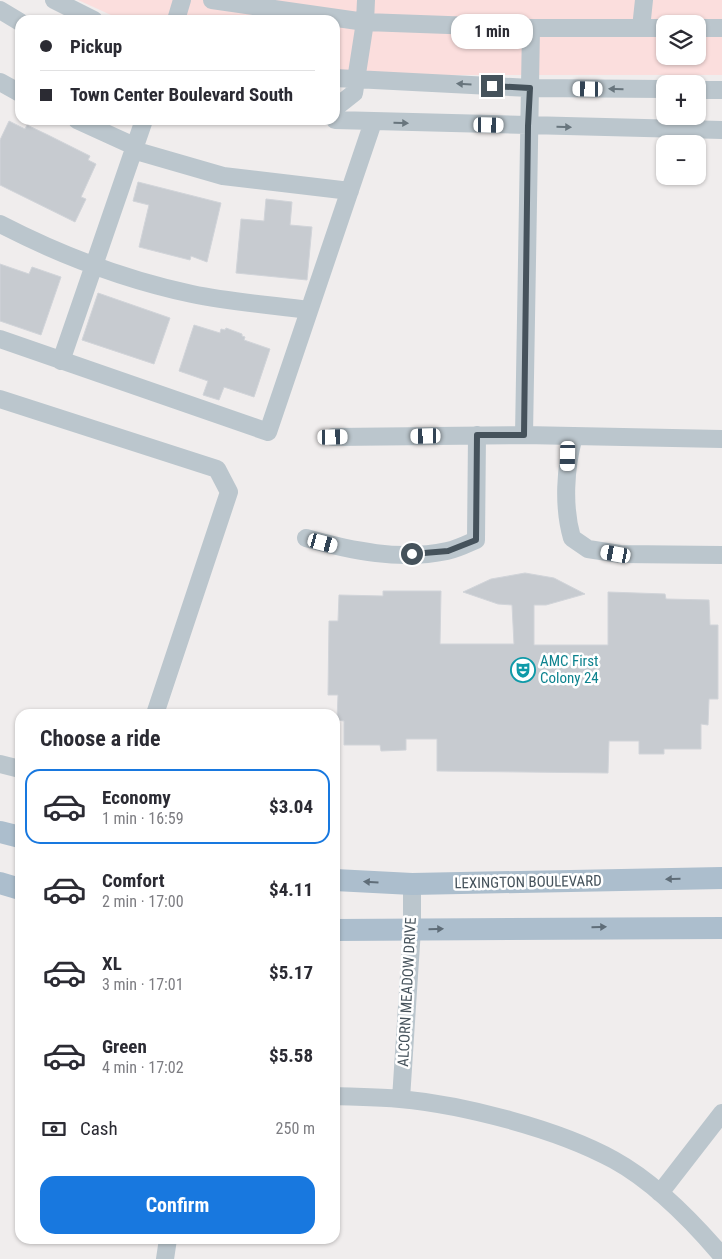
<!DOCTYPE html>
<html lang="en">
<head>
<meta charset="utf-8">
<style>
	body { margin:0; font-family:"Roboto Condensed",sans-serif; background:#f7f7f7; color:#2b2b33; height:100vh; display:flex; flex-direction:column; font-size:19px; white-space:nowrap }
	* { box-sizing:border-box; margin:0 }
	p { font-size:16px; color:#7c7c81 }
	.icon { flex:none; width:28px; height:28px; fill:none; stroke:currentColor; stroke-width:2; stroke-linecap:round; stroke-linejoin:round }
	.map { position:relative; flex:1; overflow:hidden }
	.drawer { position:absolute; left:15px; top:709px; width:325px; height:535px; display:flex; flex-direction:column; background:#fff; border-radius:15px; box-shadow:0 1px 4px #0004 }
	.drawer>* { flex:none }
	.top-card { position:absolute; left:15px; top:15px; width:325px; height:110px; border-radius:15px; box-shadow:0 1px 4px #0004; display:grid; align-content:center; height:110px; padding:0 25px; background:#fff }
	.controls { position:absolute; left:656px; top:15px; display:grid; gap:10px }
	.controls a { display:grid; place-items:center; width:50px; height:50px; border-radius:10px; background:#fff; box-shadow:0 1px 4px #0004; font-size:25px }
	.end { position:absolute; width:22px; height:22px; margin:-11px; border:6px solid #45525b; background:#fff; box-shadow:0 0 0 2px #fff }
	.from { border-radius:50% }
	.bubble { position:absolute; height:35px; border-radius:15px; background:#fff; box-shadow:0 1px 4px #0004; font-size:16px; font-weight:700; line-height:35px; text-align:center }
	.car { position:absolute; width:15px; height:30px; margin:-15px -8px; border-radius:6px; box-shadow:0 0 4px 1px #0007; background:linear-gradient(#fff 24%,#345 0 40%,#fff 0 76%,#345 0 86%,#fff 0) }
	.top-card b { display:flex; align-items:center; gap:18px; height:48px; font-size:19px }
	.top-card b+b { border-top:1px solid #e1e1e2 }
	.top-card i { width:12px; height:12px; background:#2b2b33 }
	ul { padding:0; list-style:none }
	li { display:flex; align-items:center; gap:15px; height:75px; margin:0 10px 8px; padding:0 15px; border:2px solid transparent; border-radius:15px }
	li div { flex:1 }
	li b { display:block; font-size:19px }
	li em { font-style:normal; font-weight:700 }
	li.on { border-color:#1878df }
	li>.icon { width:45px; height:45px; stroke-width:1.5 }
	h2 { padding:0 25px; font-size:22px; line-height:60px }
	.pay { display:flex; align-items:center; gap:12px; height:55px; padding:0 25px; font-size:19px }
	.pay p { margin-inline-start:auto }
	.cta { display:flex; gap:10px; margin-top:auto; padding:10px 25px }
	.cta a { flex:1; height:58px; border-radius:15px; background:#1878df; color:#fff; font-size:20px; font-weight:700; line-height:58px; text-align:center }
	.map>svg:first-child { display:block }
	.medical { fill:#fbdedd; fill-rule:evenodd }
	.building { fill:#c7cbd0; stroke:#d1d4d9 }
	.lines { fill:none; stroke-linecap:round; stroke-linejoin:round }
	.minor { stroke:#bbc6cd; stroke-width:18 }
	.major { stroke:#acbecd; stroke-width:22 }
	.oneway { fill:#68757d }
	.oneway2 { fill:#5f6d78 }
	.route { stroke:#45525b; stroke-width:6 }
	.labels { text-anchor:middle; stroke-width:5; stroke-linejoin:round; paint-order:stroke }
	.culture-label { font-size:15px; fill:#0d838f; stroke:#fff; text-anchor:start }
	.street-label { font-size:15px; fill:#45525b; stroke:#fff }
</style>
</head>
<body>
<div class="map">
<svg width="722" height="1259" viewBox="0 0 722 1259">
	<rect width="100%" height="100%" fill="#f0eded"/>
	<path class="medical" d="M 78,0 L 722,0 L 722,75 L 385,75 L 335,72 L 335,20 L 122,20 ZM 665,24 L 698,24 L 698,56 L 665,56 Z"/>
	<path class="building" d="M 9,121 L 25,129 L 27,125 L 48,135 L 90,156 L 88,160 L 96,164 L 81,197 L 86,199 L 75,222 L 0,185 L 0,140 Z
		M 138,182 L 221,203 L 207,262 L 191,256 L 190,260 L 139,247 L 149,205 L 133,201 Z
		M 266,199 L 292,202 L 290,225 L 312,227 L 307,280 L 236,273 L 241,219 L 264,221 Z
		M 0,264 L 29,274 L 32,267 L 61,277 L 41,335 L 0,321 Z
		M 98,293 L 170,318 L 154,364 L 82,340 Z
		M 194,325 L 220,333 L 221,329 L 225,330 L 226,328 L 242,334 L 242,336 L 245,337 L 244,340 L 270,349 L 254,397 L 224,387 L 219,400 L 203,395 L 208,381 L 179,371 Z
		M 525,573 L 554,578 L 585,594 L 546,605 L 534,605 L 534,645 L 608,645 L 608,592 L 665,594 L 666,599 L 709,600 L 710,625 L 718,625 L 718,699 L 709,699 L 708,725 L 701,724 L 701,749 L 664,749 L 664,754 L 639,754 L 639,741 L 609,741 L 608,773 L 437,771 L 437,739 L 406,739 L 406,750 L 381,751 L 380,745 L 344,745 L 344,721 L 337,720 L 338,695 L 328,695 L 329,621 L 338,621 L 339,595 L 383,596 L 383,591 L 441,591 L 440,644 L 514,644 L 512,605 L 498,604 L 463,592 L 491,579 Z"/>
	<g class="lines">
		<path class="minor" d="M 54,0 L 94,20
			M 212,0 L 365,22 L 366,0
			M 0,10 L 20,22
			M 176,20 L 182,0
			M 641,28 L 644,0
			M 665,28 L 531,28 L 524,435 L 722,439
			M 698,28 L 722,28
			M 335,78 L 530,88 L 665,89
			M 0,82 L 20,93
			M 698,90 L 722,90
			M 335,108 L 354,93 L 365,22 L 531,28
			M 77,120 L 134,146
			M 335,120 L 722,130
			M 133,150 L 223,176 L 350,191
			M 0,224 C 60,255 126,280 192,294 C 231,302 270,305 309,310
			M 0,339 L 268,432 L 373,122
			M 61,361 L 144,120
			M 0,399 L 217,469 L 229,492 L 155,714
			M 574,436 C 565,468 563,507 572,538 L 588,549 L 620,554 L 722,555
			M 333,437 L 524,435
			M 306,538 C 352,551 400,561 447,551 C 457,549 467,544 476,540 L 477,435
			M 0,764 L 20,769
			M 335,1096 C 356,1097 378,1097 400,1099 C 464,1105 558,1129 614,1160 C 654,1182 693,1222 722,1256
			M 401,1099 L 412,929 L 412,884
			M 660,1193 L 722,1113
			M 165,1259 L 168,1239"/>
		<path class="major" d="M 0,832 L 20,837
			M 335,880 L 412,884 L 722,878
			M 0,883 L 20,889
			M 335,930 L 722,928"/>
	</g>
	<defs><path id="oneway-solid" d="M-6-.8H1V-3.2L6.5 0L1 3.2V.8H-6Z" transform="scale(1.25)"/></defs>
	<g class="oneway">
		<use href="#oneway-solid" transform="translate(464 84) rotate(-177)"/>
		<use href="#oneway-solid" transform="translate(616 89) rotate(-179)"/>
		<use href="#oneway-solid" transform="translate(401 123) rotate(1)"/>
		<use href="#oneway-solid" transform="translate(564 127) rotate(1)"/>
	</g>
	<g class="oneway2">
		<use href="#oneway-solid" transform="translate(673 879) rotate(179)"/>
		<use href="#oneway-solid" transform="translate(371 882) rotate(-177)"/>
		<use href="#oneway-solid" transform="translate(599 927) rotate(-1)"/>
		<use href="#oneway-solid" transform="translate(436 929) rotate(-1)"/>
	</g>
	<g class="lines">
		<path class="route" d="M 412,554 L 448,551 L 476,540 L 477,435 L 524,435 L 528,126 L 530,88 L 492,86"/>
	</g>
	<defs>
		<symbol id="theatre-ring" viewBox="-11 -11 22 22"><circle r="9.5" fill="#fff" stroke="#0f9aa8" stroke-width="1.5"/><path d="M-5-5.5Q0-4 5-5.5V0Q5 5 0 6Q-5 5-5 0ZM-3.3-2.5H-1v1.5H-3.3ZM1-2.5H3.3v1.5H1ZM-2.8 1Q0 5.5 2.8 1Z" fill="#0f9aa8"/></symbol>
	</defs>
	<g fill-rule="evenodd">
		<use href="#theatre-ring" x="509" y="656" width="28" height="28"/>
	</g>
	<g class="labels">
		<g class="culture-label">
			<text x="540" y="666">AMC First<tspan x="540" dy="17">Colony 24</tspan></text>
		</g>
		<g class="street-label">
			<text transform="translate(528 882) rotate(-1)" y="5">LEXINGTON BOULEVARD</text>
			<text transform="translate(407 992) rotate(-87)" y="5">ALCORN MEADOW DRIVE</text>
		</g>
	</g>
</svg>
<div class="controls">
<a><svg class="icon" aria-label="layers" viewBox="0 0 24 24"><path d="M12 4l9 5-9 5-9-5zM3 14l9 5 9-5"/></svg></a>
<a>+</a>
<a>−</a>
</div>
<i class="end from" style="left:412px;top:554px"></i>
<i class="end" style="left:492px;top:86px"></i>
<div class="bubble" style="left:451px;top:14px;width:82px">1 min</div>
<i class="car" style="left:588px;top:89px;rotate:271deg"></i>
<i class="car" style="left:489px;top:125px;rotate:91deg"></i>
<i class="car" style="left:426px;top:436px;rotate:269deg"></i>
<i class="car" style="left:333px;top:437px;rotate:89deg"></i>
<i class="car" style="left:568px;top:456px;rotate:181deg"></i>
<i class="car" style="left:323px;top:543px;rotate:105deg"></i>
<i class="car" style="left:616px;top:554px;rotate:280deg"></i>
<div class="top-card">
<b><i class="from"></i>Pickup</b>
<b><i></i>Town Center Boulevard South</b>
</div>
<section class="drawer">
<h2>Choose a ride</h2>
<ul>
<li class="on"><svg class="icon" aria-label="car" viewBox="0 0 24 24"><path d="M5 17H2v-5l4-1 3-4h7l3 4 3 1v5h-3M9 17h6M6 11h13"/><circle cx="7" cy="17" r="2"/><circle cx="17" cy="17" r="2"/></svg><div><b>Economy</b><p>1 min · 16:59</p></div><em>$3.04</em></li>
<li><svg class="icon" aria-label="car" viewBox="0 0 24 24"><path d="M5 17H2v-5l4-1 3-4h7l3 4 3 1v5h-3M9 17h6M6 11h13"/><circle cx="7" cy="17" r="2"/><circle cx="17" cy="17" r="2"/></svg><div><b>Comfort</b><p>2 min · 17:00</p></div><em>$4.11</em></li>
<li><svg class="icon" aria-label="car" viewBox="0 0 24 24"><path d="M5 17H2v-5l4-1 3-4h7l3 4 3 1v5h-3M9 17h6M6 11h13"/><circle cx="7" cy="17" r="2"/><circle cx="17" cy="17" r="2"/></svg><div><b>XL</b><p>3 min · 17:01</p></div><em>$5.17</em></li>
<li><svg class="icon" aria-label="car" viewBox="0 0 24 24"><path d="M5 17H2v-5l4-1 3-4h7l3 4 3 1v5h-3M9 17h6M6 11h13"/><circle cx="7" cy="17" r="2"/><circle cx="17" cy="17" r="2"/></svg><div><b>Green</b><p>4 min · 17:02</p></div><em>$5.58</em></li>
</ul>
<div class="pay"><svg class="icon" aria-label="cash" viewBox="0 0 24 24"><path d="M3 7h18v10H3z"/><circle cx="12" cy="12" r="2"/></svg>Cash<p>250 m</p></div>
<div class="cta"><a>Confirm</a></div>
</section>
</div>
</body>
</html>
